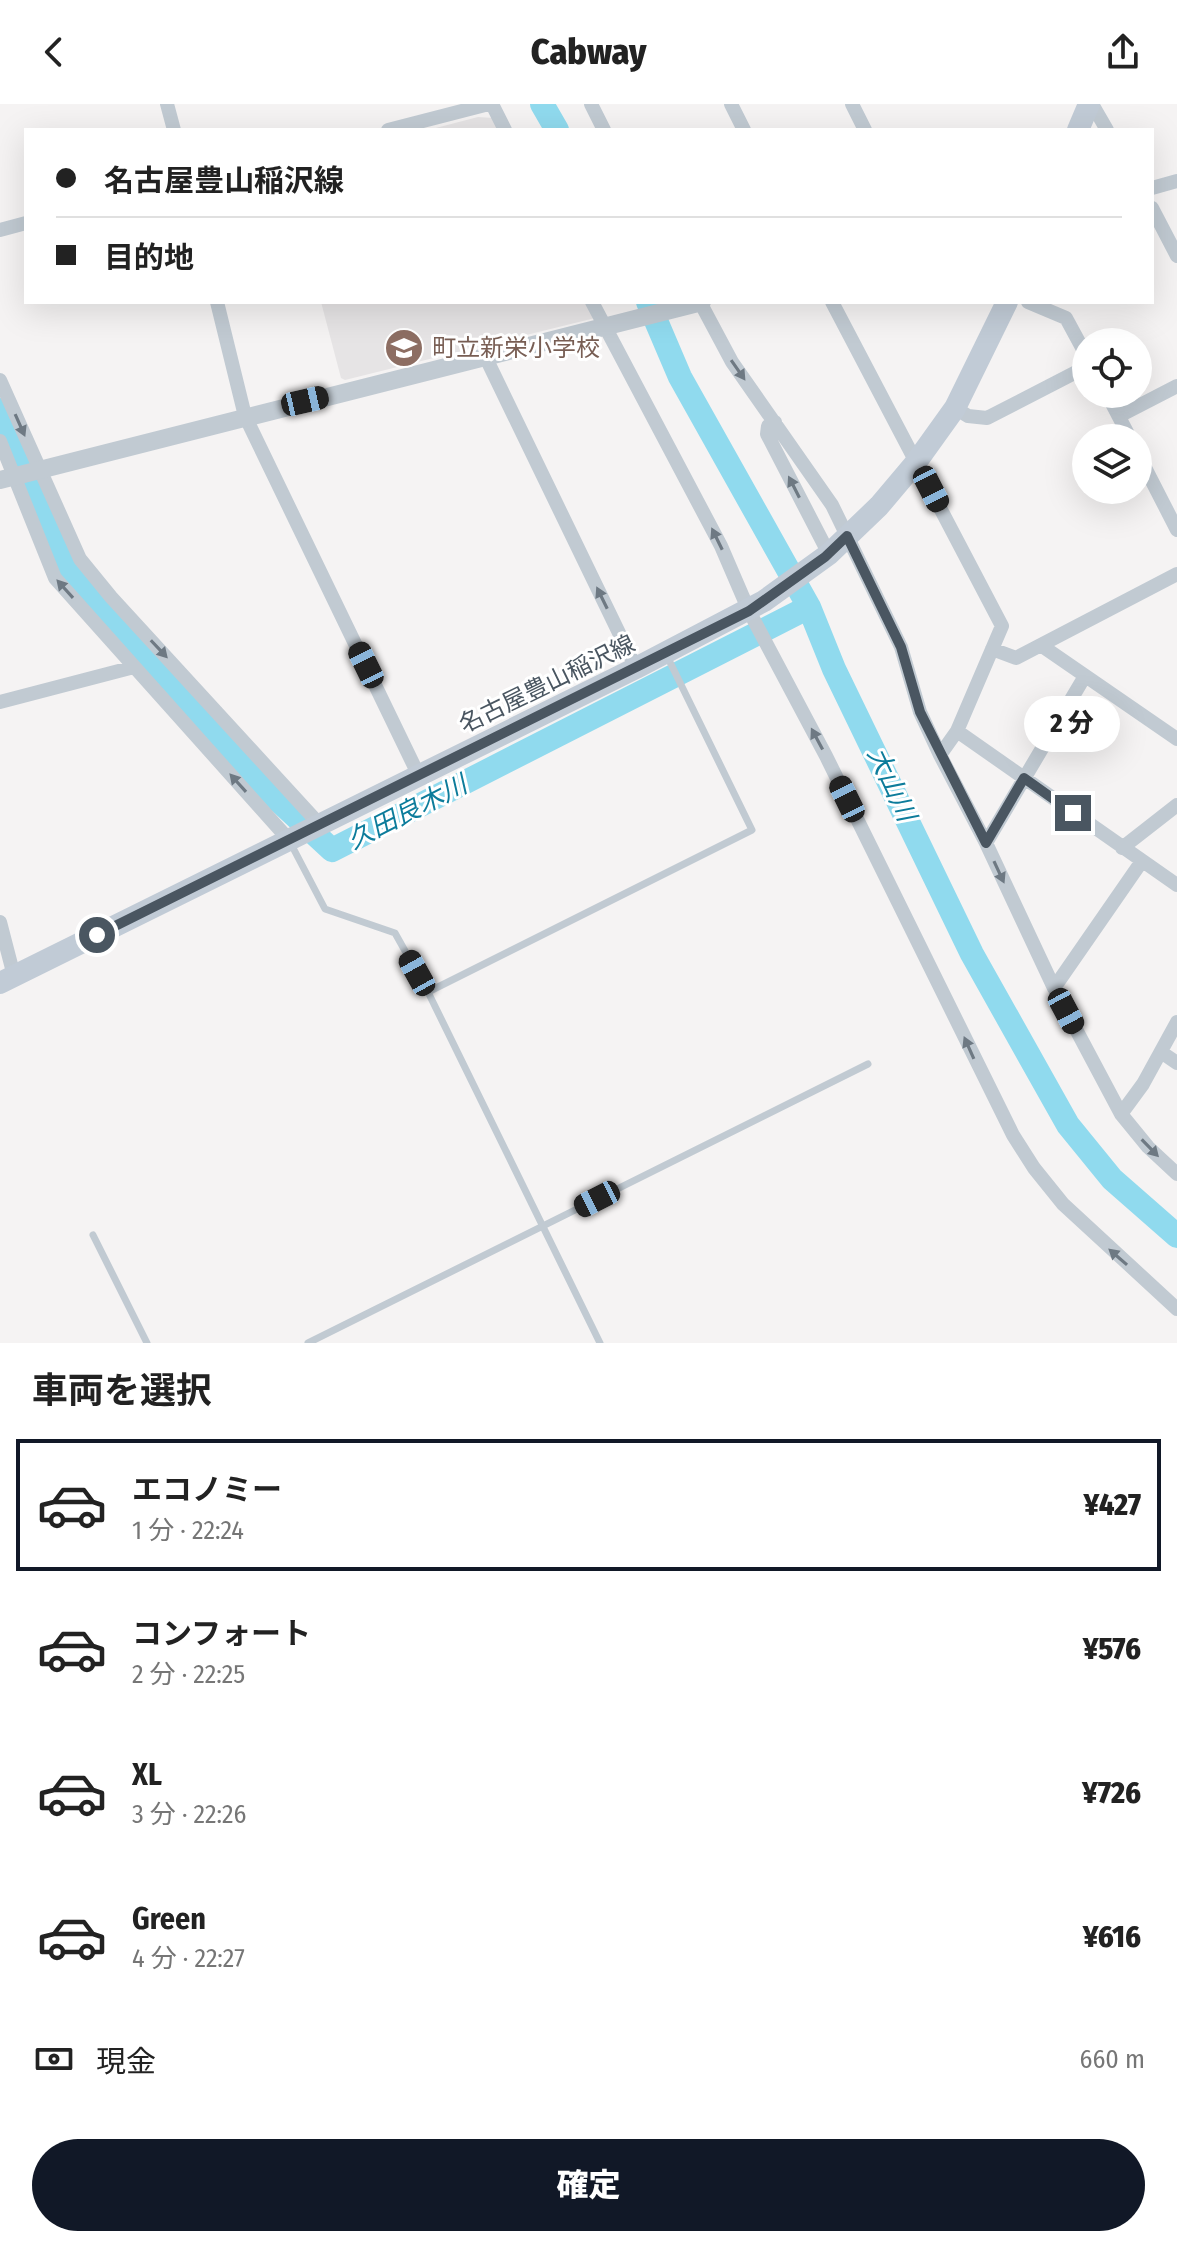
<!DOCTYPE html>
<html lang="ja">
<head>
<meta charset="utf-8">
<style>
	body { margin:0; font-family:"Fira Sans Condensed","Noto Sans JP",sans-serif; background:#f6f6f6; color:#222; height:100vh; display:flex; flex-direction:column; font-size:30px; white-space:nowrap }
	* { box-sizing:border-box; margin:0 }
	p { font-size:26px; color:#767676 }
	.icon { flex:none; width:44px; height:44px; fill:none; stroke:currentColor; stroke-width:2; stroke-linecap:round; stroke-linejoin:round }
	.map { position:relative; height:1239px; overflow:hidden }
	.details { display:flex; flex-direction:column; background:#fff; flex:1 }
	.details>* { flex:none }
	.hud { position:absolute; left:24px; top:24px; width:1130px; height:176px; border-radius:0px; box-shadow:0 8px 32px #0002; display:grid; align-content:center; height:176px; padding:0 32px; background:#fff }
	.tools { position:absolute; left:1072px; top:224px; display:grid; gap:16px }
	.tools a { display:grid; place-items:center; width:80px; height:80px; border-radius:50%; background:#fff; box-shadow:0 8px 32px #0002; font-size:40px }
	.end { position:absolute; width:36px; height:36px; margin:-18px; border:10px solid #4a5661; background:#fff; box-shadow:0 0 0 4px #fff }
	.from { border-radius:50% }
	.bubble { position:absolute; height:56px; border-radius:28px; background:#fff; box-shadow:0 8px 32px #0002; font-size:26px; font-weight:800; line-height:56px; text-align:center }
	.car { position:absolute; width:24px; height:48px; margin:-24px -12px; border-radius:10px; box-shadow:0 0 6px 2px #0007; background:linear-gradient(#222 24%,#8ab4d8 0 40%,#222 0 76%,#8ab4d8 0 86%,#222 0) }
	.hud b { display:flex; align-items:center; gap:28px; height:76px; font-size:30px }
	.hud b+b { border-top:2px solid #e0e0e0 }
	.hud i { width:20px; height:20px; background:#222 }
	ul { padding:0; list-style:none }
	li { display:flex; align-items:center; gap:24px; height:132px; margin:0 16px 12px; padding:0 16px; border:4px solid transparent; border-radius:0px }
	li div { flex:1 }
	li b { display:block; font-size:30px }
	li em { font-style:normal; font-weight:800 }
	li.selected { border-color:#111827 }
	li>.icon { width:72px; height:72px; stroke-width:1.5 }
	h2 { padding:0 32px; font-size:36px; line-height:96px }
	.pay { display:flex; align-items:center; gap:20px; height:88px; padding:0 32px; font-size:30px }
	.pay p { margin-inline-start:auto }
	.action { display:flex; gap:16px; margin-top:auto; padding:16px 32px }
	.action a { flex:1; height:92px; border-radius:48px; background:#111827; color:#fff; font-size:32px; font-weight:800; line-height:92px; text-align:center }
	header { display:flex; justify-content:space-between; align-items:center; height:104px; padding:0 32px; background:#fff; font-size:36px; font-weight:800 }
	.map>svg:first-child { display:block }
	.education { fill:#e6e4e5 }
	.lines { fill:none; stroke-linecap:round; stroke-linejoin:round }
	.river { stroke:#90daee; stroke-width:24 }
	.service { stroke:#c1cad2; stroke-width:7 }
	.minor { stroke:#c1cad2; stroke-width:14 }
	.tertiary { stroke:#c1cad2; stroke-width:18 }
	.secondary { stroke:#c1cbd6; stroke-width:22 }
	.oneway { fill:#6e7983 }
	.route { stroke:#4a5661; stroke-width:10 }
	.labels { text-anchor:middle; stroke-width:6; stroke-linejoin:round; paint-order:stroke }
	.education-label { font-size:24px; fill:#785e54; stroke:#fff; text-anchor:start }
	.street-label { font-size:24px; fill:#4a5661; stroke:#fff }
	.water-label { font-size:26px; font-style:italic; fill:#0c7c9b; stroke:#fff }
</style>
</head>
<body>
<header><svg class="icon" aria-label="back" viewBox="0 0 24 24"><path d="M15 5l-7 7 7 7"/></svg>Cabway<svg class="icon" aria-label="share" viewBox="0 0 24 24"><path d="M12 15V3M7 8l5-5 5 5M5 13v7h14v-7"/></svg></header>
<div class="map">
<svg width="1177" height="1239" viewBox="0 0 1177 1239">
	<rect width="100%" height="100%" fill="#f5f3f3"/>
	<path class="education" d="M 478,13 L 494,14 L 500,26 L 428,26 Z
		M 321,198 L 587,198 L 595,214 L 345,276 L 341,274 Z"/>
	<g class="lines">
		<path class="river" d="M 542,0 L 557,26
			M 648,198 L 680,273 L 809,503 L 834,565 L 972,850 L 1068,1021 L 1112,1075 L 1177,1132
			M 0,306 L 69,463 L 82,482 L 279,697 L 332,746 L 809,503"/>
		<path class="service" d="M 291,740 L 325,805 L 395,829 L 428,888 L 600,1239
			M 428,888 L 752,726 L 666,550
			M 93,1131 L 147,1239
			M 308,1239 L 868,960"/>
		<path class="minor" d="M 167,0 L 174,26
			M 492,0 L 505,26
			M 591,0 L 604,26
			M 731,0 L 744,26
			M 852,0 L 865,26
			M 1092,0 L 1107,26
			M 388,26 L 489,0
			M 1152,84 L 1177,77
			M 1152,104 L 1177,152
			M 0,126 L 26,119
			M 217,198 L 245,312 L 419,672
			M 592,198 L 721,442 L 749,507 L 826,652 L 1013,1031 L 1034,1064 L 1063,1100 L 1177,1205
			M 700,198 L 732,258 L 832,401 L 901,543 L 920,608 L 940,651 L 986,739 L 1054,884 L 1121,1010 L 1148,1043 L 1177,1070
			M 832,198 L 1002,522 L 957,627 L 940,651
			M 1028,198 L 1066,214 L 1086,251
			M 486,254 L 636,564
			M 0,276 L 80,455 L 111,493 L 321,722
			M 1107,290 L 1130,334
			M 955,304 L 968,312 L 987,314 L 1086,263
			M 1119,312 L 1177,282
			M 775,318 L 768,322 L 767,330 L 829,450
			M 0,337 L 55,474 L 290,737
			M 1138,350 L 1177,426
			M 1042,542 L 1177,635
			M 992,545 L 1016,554 L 1177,470
			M 0,598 L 134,563
			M 957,627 L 1177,781
			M 986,739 L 1085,572
			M 1122,744 L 1177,701
			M 0,818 L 14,872
			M 1054,884 L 1142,757
			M 1161,948 L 1177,959
			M 1121,1010 L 1143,980 L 1177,918"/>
		<path class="tertiary" d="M 0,376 L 702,198"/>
		<path class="secondary" d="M 1078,26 L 1089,0
			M 0,879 L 636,564 L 764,497 L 829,450 L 879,402 L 917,357 L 955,304 L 1007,198"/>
	</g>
	<defs><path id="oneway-solid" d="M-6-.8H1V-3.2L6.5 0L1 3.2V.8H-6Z" transform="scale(2)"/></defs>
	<g class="oneway">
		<use href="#oneway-solid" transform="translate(738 266) rotate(55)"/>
		<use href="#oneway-solid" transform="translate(20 321) rotate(66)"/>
		<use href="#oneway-solid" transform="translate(794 383) rotate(-117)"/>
		<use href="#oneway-solid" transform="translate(717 435) rotate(-116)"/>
		<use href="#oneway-solid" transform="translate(65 485) rotate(-132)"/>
		<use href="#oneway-solid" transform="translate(602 494) rotate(-116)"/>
		<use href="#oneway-solid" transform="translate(159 545) rotate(47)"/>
		<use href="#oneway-solid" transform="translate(817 635) rotate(-118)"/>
		<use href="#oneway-solid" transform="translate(238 679) rotate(-132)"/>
		<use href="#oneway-solid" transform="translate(999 768) rotate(65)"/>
		<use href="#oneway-solid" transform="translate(969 944) rotate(-114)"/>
		<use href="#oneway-solid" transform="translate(1150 1044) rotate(46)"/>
		<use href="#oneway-solid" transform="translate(1118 1153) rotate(-139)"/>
	</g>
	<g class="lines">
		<path class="route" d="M 97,831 L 749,507 L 825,453 L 847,432 L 901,543 L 920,608 L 986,739 L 1024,674 L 1073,709"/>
	</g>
	<defs>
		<symbol id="school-disc" viewBox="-11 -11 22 22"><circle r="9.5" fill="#8d6e63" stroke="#fff"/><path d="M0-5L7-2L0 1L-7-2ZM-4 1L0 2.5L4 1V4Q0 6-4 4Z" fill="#fff"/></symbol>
	</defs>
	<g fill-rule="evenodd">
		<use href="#school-disc" x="382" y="222" width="44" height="44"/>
	</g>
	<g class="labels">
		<g class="education-label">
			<text x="432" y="252">町立新栄小学校</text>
		</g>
		<g class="street-label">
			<text transform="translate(547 580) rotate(-26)" y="8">名古屋豊山稲沢線</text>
		</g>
		<g class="water-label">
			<text transform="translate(892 680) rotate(65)" y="9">大山川</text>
			<text transform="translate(407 708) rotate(-27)" y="9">久田良木川</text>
		</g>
	</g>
</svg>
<div class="tools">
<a><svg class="icon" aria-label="locate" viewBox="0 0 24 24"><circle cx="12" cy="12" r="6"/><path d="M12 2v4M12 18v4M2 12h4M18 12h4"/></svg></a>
<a><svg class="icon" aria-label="layers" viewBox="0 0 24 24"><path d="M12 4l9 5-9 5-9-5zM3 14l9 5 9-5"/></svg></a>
</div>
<i class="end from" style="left:97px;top:831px"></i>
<i class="end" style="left:1073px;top:709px"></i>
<div class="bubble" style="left:1024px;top:592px;width:96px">2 分</div>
<i class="car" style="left:305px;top:297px;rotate:77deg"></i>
<i class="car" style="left:931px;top:385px;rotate:153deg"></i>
<i class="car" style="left:366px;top:561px;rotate:334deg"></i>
<i class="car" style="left:847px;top:695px;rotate:334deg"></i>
<i class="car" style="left:417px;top:869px;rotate:331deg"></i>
<i class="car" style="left:1066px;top:907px;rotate:152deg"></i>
<i class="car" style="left:597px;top:1095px;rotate:243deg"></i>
<div class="hud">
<b><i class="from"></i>名古屋豊山稲沢線</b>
<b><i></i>目的地</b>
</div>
</div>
<section class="details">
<h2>車両を選択</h2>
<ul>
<li class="selected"><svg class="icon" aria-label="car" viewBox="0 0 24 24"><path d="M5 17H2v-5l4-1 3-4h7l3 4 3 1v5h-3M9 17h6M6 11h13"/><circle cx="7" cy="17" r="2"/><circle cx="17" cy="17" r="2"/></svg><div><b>エコノミー</b><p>1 分 · 22:24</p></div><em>¥427</em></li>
<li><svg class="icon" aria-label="car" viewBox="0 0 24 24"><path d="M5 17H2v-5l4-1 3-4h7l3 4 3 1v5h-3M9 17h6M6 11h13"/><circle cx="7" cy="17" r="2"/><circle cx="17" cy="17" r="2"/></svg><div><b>コンフォート</b><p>2 分 · 22:25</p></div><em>¥576</em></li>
<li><svg class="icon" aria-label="car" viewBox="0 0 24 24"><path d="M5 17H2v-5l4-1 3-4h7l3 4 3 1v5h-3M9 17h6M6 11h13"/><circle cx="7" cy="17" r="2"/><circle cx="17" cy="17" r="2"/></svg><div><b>XL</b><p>3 分 · 22:26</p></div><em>¥726</em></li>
<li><svg class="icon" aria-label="car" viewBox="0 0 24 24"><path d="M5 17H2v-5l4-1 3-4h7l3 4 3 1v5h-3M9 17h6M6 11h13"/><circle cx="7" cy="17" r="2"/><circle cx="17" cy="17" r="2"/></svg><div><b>Green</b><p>4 分 · 22:27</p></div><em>¥616</em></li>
</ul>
<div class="pay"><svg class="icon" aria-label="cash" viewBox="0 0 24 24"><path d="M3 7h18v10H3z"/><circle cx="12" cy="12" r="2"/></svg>現金<p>660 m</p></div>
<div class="action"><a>確定</a></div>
</section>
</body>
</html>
